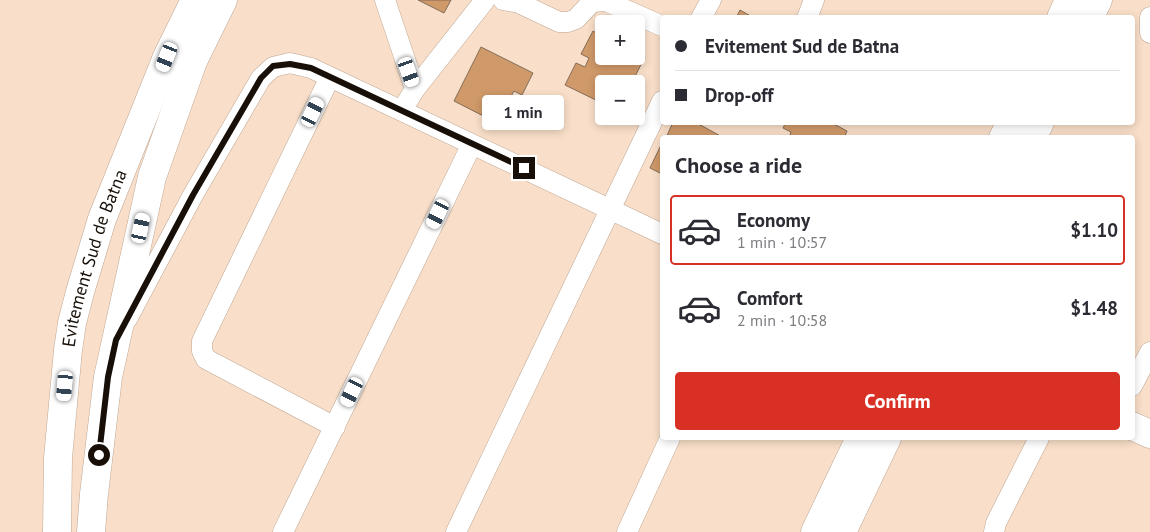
<!DOCTYPE html>
<html lang="en">
<head>
<meta charset="utf-8">
<style>
	body { margin:0; font-family:"PT Sans",sans-serif; background:#f7f7f7; color:#2b2b33; height:100vh; display:flex; flex-direction:column; font-size:19px; white-space:nowrap }
	* { box-sizing:border-box; margin:0 }
	p { font-size:16px; color:#7c7c81 }
	.icon { flex:none; width:28px; height:28px; fill:none; stroke:currentColor; stroke-width:2; stroke-linecap:round; stroke-linejoin:round }
	.map { position:relative; flex:1; overflow:hidden }
	.sheet { position:absolute; left:660px; top:135px; width:475px; height:305px; display:flex; flex-direction:column; background:#fff; border-radius:5px; box-shadow:0 2px 8px #0003 }
	.sheet>* { flex:none }
	.top-card { position:absolute; left:660px; top:15px; width:475px; height:110px; border-radius:5px; box-shadow:0 2px 8px #0003; display:grid; align-content:center; height:110px; padding:0 15px; background:#fff }
	.fabs { position:absolute; left:595px; top:15px; display:grid; gap:10px }
	.fabs a { display:grid; place-items:center; width:50px; height:50px; border-radius:5px; background:#fff; box-shadow:0 2px 8px #0003; font-size:25px }
	.end { position:absolute; width:22px; height:22px; margin:-11px; border:6px solid #181008; background:#fff; box-shadow:0 0 0 2px #fff }
	.from { border-radius:50% }
	.bubble { position:absolute; height:35px; border-radius:5px; background:#fff; box-shadow:0 2px 8px #0003; font-size:16px; font-weight:700; line-height:35px; text-align:center }
	.car { position:absolute; width:15px; height:30px; margin:-15px -8px; border-radius:6px; box-shadow:0 0 4px 1px #0007; background:linear-gradient(#fff 24%,#345 0 40%,#fff 0 76%,#345 0 86%,#fff 0) }
	.top-card b { display:flex; align-items:center; gap:18px; height:48px; font-size:19px }
	.top-card b+b { border-top:1px solid #e1e1e2 }
	.top-card i { width:12px; height:12px; background:#2b2b33 }
	ul { padding:0; list-style:none }
	li { display:flex; align-items:center; gap:15px; height:70px; margin:0 10px 8px; padding:0 5px; border:2px solid transparent; border-radius:5px }
	li div { flex:1 }
	li b { display:block; font-size:19px }
	li em { font-style:normal; font-weight:700 }
	li.active { border-color:#d93025 }
	li>.icon { width:45px; height:45px; stroke-width:1.5 }
	h2 { padding:0 15px; font-size:22px; line-height:60px }
	.primary-button { display:flex; gap:10px; margin-top:auto; padding:10px 15px }
	.primary-button a { flex:1; height:58px; border-radius:5px; background:#d93025; color:#fff; font-size:20px; font-weight:700; line-height:58px; text-align:center }
	.map>svg:first-child { display:block }
	.building { fill:#d09969; stroke:#836d59 }
	.lines { fill:none; stroke-linecap:round; stroke-linejoin:round }
	.street-casing { stroke:#bfa692; stroke-width:21 }
	.secondary-casing { stroke:#bfa692; stroke-width:29 }
	.highway-casing { stroke:#bfa692; stroke-width:29 }
	.street { stroke:#fff; stroke-width:20 }
	.secondary { stroke:#fff; stroke-width:28 }
	.highway { stroke:#fff; stroke-width:28 }
	.route { stroke:#181008; stroke-width:6 }
	.labels { text-anchor:middle; stroke-width:4; stroke-linejoin:round; paint-order:stroke }
	.street-label { font-size:18px; fill:#181008; stroke:#f9dfc9 }
</style>
</head>
<body>
<div class="map">
<svg width="1150" height="532" viewBox="0 0 1150 532">
	<rect width="100%" height="100%" fill="#f9dfc9"/>
	<path class="building" d="M 418,0 L 451,0 L 444,13 Z
		M 740,10 L 754,18 L 736,18 Z
		M 593,31 L 604,37 L 604,56 L 636,56 L 636,53 L 645,57 L 631,84 L 604,84 L 604,104 L 565,85 L 576,63 L 585,67 L 589,58 L 581,54 Z
		M 481,47 L 533,73 L 522,95 L 514,91 L 509,100 L 517,105 L 505,127 L 454,101 Z
		M 673,122 L 695,122 L 724,138 L 666,138 Z
		M 786,122 L 830,122 L 847,131 L 844,138 L 789,138 L 791,132 L 783,128 Z
		M 662,143 L 662,174 L 650,168 Z"/>
	<g class="lines">
		<defs>
			<path id="street" d="M 385,0 L 415,89
				M 503,0 L 519,3 L 559,22 L 568,22 L 576,19 L 592,2 L 606,1 L 662,26
				M 1150,17 L 1150,33
				M 701,18 L 711,0
				M 807,18 L 814,0
				M 330,77 L 202,341 L 202,351 L 206,359 L 335,427
				M 402,110 L 415,89 L 485,0
				M 127,319 L 193,195 L 261,78 L 273,67 L 290,63 L 311,68 L 662,234
				M 1132,386 L 1150,352
				M 283,532 L 472,144
				M 456,532 L 662,101
				M 627,532 L 670,438
				M 994,532 L 996,523 L 1039,438"/>
			<path id="secondary" d="M 1061,18 L 1069,0
				M 1089,18 L 1098,0
				M 1003,138 L 1011,122
				M 1032,138 L 1040,122
				M 1132,426 L 1150,434
				M 815,532 L 860,438
				M 842,532 L 887,438"/>
			<g id="highway">
				<path id="s1" d="M 57,532 L 58,458 L 68,350 L 72,323 L 80,292 L 102,219 L 167,57 L 195,0"/>
				<path d="M 91,532 L 94,494 L 108,377 L 152,177 L 193,61 L 223,0"/>
			</g>
		</defs>
		<use href="#street" class="street-casing"/>
		<use href="#secondary" class="secondary-casing"/>
		<use href="#highway" class="highway-casing"/>
		<use href="#street" class="street"/>
		<use href="#secondary" class="secondary"/>
		<use href="#highway" class="highway"/>
	</g>
	<g class="lines">
		<path class="route" d="M 99,455 L 108,377 L 116,340 L 193,195 L 261,78 L 273,66 L 290,64 L 311,68 L 524,168"/>
	</g>
	<g class="labels">
		<g class="street-label">
			<text dy="6" stroke="none"><textPath href="#s1" startOffset="278">Evitement Sud de Batna</textPath></text>
		</g>
	</g>
</svg>
<div class="fabs">
<a>+</a>
<a>−</a>
</div>
<i class="end from" style="left:99px;top:455px"></i>
<i class="end" style="left:524px;top:168px"></i>
<div class="bubble" style="left:482px;top:95px;width:82px">1 min</div>
<i class="car" style="left:167px;top:57px;rotate:202deg"></i>
<i class="car" style="left:409px;top:72px;rotate:160deg"></i>
<i class="car" style="left:313px;top:112px;rotate:26deg"></i>
<i class="car" style="left:438px;top:214px;rotate:206deg"></i>
<i class="car" style="left:141px;top:228px;rotate:12deg"></i>
<i class="car" style="left:65px;top:386px;rotate:185deg"></i>
<i class="car" style="left:352px;top:392px;rotate:206deg"></i>
<div class="top-card">
<b><i class="from"></i>Evitement Sud de Batna</b>
<b><i></i>Drop-off</b>
</div>
<section class="sheet">
<h2>Choose a ride</h2>
<ul>
<li class="active"><svg class="icon" aria-label="car" viewBox="0 0 24 24"><path d="M5 17H2v-5l4-1 3-4h7l3 4 3 1v5h-3M9 17h6M6 11h13"/><circle cx="7" cy="17" r="2"/><circle cx="17" cy="17" r="2"/></svg><div><b>Economy</b><p>1 min · 10:57</p></div><em>$1.10</em></li>
<li><svg class="icon" aria-label="car" viewBox="0 0 24 24"><path d="M5 17H2v-5l4-1 3-4h7l3 4 3 1v5h-3M9 17h6M6 11h13"/><circle cx="7" cy="17" r="2"/><circle cx="17" cy="17" r="2"/></svg><div><b>Comfort</b><p>2 min · 10:58</p></div><em>$1.48</em></li>
</ul>
<div class="primary-button"><a>Confirm</a></div>
</section>
</div>
</body>
</html>
